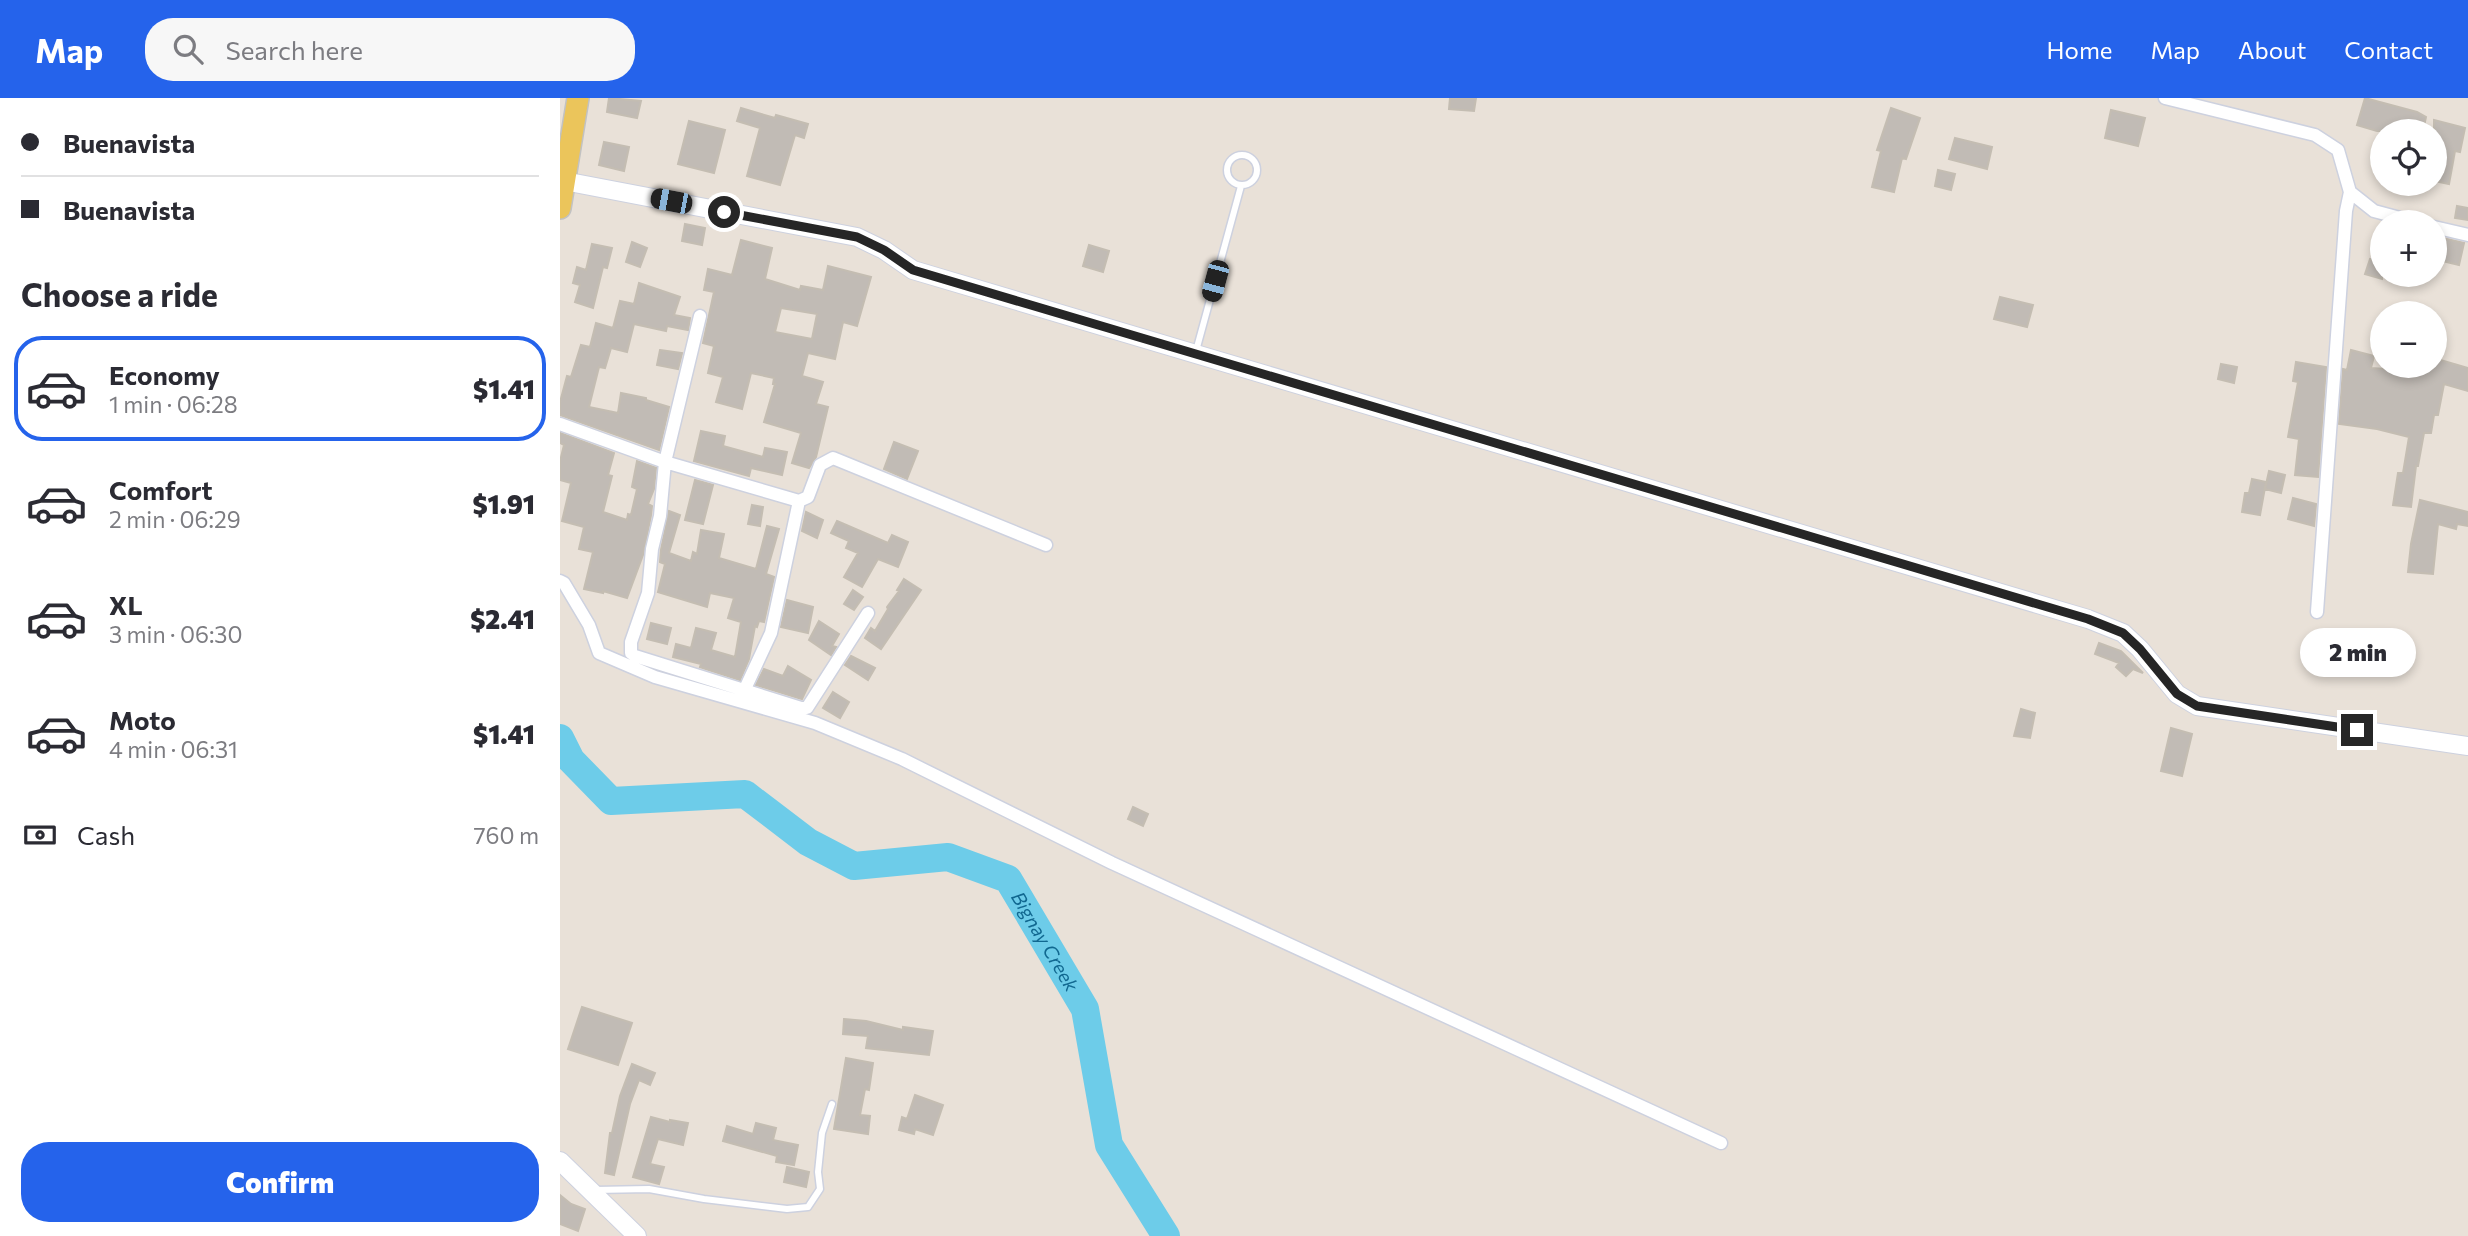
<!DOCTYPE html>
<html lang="en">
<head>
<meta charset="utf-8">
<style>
	body { margin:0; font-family:Commissioner,sans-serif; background:#f7f7f7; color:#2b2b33; height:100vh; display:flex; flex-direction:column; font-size:26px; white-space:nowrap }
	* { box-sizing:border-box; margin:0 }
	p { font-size:23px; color:#7c7c81 }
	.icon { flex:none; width:38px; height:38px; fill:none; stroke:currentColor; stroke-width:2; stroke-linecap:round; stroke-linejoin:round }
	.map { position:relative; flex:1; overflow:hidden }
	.sheet { display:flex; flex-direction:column; background:#fff; width:560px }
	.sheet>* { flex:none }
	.hud { display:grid; align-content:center; height:154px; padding:0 21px; background:#fff }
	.buttons { position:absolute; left:1810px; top:21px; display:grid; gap:14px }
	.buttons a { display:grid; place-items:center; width:77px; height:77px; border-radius:50%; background:#fff; box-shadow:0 4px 10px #0003; font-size:35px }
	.end { position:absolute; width:32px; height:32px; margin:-16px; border:9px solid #262626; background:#fff; box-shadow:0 0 0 4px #fff }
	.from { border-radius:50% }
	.bubble { position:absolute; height:49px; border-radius:24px; background:#fff; box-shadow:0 4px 10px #0003; font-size:23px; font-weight:800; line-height:49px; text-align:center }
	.car { position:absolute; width:21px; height:42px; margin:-21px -10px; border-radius:9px; box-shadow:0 0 5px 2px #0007; background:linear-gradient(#222 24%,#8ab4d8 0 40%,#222 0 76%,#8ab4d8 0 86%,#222 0) }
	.hud b { display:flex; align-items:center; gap:24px; height:66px; font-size:26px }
	.hud b+b { border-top:2px solid #e1e1e2 }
	.hud i { width:18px; height:18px; background:#2b2b33 }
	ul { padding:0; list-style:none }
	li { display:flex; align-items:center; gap:21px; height:105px; margin:0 14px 10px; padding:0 7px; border:4px solid transparent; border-radius:28px }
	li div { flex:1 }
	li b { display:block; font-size:26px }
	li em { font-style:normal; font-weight:800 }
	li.active { border-color:#2563eb }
	li>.icon { width:63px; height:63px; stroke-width:1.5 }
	h2 { padding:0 21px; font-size:32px; line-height:84px }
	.pay { display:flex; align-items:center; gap:18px; height:77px; padding:0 21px; font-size:26px }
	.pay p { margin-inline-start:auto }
	.button { display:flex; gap:14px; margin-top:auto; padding:14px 21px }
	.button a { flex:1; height:80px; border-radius:28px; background:#2563eb; color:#fff; font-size:28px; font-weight:800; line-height:80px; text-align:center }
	header { display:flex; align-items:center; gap:42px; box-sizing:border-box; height:98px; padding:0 35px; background:#2563eb; color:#fff }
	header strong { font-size:33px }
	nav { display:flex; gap:38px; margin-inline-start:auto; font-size:24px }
	.search { width:490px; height:63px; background:#f7f7f7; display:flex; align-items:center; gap:18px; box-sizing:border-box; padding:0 24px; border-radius:28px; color:#7c7c81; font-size:26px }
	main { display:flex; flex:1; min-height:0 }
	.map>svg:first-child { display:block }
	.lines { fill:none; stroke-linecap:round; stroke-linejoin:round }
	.river { stroke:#6dcce9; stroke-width:28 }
	.building { fill:#c1bbb5; stroke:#c4bdb2; stroke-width:2; fill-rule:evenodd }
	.lane-casing { stroke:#cdd1df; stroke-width:9 }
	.street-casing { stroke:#cdd1df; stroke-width:15 }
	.secondary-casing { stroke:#cdd1df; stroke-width:20 }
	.primary-casing { stroke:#c2c2c2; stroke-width:24 }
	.lane { stroke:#fff; stroke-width:6 }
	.street { stroke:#fff; stroke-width:12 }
	.secondary { stroke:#fff; stroke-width:18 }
	.primary { stroke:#ebc55b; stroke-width:21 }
	.route { stroke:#262626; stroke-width:9 }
	.labels { text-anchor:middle; stroke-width:7; stroke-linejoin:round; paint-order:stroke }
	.water-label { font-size:19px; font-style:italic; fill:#116890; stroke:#fff }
</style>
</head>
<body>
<header>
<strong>Map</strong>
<div class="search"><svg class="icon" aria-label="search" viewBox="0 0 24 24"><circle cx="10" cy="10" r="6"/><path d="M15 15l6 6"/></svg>Search here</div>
<nav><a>Home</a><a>Map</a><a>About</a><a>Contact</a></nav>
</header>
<main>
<section class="sheet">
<div class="hud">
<b><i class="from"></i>Buenavista</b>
<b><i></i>Buenavista</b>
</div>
<h2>Choose a ride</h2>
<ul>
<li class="active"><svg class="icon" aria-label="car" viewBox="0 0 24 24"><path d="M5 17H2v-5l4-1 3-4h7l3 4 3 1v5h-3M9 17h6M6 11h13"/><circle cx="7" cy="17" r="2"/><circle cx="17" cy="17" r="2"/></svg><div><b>Economy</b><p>1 min · 06:28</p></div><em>$1.41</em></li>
<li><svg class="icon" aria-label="car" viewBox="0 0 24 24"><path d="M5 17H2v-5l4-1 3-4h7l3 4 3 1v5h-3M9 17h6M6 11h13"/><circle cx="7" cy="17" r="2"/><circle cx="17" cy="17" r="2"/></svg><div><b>Comfort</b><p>2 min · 06:29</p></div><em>$1.91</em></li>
<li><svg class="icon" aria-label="car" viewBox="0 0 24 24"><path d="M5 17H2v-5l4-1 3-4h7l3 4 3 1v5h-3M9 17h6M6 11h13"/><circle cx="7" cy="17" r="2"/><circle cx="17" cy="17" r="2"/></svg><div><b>XL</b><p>3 min · 06:30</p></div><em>$2.41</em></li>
<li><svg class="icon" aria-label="car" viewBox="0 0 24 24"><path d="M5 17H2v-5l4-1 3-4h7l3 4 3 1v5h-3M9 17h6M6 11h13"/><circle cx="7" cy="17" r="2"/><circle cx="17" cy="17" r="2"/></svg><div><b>Moto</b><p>4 min · 06:31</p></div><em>$1.41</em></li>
</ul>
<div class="pay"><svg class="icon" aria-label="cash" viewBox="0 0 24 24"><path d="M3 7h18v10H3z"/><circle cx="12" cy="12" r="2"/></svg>Cash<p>760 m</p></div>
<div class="button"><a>Confirm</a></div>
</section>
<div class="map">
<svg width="1908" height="1138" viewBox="0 0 1908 1138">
	<rect width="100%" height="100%" fill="#e9e1d8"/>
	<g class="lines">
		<path class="river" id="s1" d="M 0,640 L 11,662 L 51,703 L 185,696 L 248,744 L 294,768 L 388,759 L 448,781 L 525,911 L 549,1047 L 606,1138"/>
	</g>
	<path class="building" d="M 49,0 L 81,3 L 77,20 L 47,14 Z
		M 890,0 L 916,0 L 914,13 L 889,11 Z
		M 1805,0 L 1857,14 L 1866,19 L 1863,33 L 1817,33 L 1797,27 Z
		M 181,10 L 215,20 L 216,17 L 248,26 L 244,40 L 235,37 L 220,87 L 187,78 L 200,30 L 177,23 Z
		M 1331,10 L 1360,20 L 1346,61 L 1342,60 L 1334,94 L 1312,89 L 1321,53 L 1317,52 Z
		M 1551,12 L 1585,20 L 1578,48 L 1545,40 Z
		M 1874,22 L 1905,30 L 1900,54 L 1895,53 L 1889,86 L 1874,83 Z
		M 129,23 L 165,32 L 154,75 L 118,66 Z
		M 1395,40 L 1432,49 L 1427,71 L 1389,61 Z
		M 44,44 L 69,49 L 64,73 L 39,67 Z
		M 1378,72 L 1395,76 L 1391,92 L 1375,88 Z
		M 1897,108 L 1908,110 L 1908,122 L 1895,120 Z
		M 125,126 L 145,130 L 142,147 L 122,143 Z
		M 1874,138 L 1904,145 L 1899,167 L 1874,161 Z
		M 181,142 L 212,150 L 205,181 L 240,192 L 241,188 L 263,192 L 268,168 L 311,179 L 297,228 L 283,224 L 275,261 L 248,255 L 242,278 L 263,284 L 256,306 L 268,309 L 256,359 L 249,370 L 232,365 L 241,335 L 204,324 L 215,286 L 213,286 L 214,280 L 191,275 L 182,311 L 156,304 L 163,279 L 148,275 L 154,248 L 143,245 L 154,194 L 144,192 L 148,171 L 172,177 ZM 221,210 L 257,216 L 252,241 L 215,234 Z
		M 72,144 L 87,150 L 80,169 L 66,164 Z
		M 32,146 L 52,150 L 47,170 L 43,169 L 33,210 L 15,204 L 20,187 L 13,185 L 17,169 L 26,172 Z
		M 529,147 L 549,153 L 543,174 L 523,168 Z
		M 1810,161 L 1822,165 L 1822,181 L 1805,176 Z
		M 79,185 L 120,199 L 114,217 L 130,220 L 128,232 L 107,228 L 106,233 L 74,226 L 67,254 L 51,250 L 45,270 L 39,269 L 29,309 L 58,315 L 61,295 L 86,300 L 86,302 L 109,309 L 99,352 L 0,317 L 0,304 L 7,278 L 11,279 L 21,247 L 30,249 L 36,225 L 53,230 L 60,203 L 74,206 Z
		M 1440,199 L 1473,207 L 1467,229 L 1434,221 Z
		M 100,252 L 122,255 L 118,271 L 97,267 Z
		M 1791,252 L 1814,258 L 1811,270 L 1855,273 L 1857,268 L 1874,268 L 1874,260 L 1908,270 L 1908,293 L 1884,286 L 1878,317 L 1874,317 L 1871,335 L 1864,335 L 1858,368 L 1856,368 L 1851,409 L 1833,407 L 1838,375 L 1843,375 L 1849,339 L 1817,331 L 1779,326 L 1783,271 L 1787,272 Z
		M 1736,264 L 1766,269 L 1758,379 L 1735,377 L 1739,341 L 1728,339 L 1738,284 L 1733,283 Z
		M 1661,266 L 1677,269 L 1674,285 L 1658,281 Z
		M 141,333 L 165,338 L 163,348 L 203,359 L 205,350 L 227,354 L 222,377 L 191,370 L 189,378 L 134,363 Z
		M 0,335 L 54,355 L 48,377 L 52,378 L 43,414 L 67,422 L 68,416 L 71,417 L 77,391 L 72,389 L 77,363 L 96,370 L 94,391 L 88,406 L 92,408 L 91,417 L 83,457 L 67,500 L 43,493 L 43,495 L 24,491 L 33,454 L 19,451 L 24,429 L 2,423 L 11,385 L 0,382 L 0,363 L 4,347 L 0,345 Z
		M 334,344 L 358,353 L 347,381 L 324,371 Z
		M 1709,373 L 1725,377 L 1721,395 L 1705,391 Z
		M 1692,381 L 1706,384 L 1700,417 L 1682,414 L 1685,395 L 1689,395 Z
		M 135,382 L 153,387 L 143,426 L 125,422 Z
		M 1733,400 L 1756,406 L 1754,428 L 1728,421 Z
		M 1860,402 L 1908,414 L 1908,428 L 1897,426 L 1896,431 L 1878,426 L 1873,476 L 1848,474 L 1851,446 Z
		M 192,407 L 203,409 L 200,428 L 188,426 Z
		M 109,413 L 120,417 L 109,455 L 131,463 L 133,454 L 137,456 L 141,432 L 164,436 L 159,460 L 196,471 L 207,428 L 219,431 L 206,476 L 214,479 L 204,524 L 199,523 L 197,529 L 195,528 L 189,561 L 180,582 L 140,569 L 141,566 L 113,559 L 116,546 L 131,550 L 136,530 L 156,535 L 151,552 L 175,559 L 181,524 L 168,520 L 174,500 L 150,495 L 147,509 L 98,494 L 105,466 L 100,464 L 101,452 Z
		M 246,414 L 263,422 L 257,440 L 242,433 Z
		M 277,423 L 328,445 L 332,437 L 348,444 L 338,469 L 318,461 L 302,489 L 284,479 L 298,455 L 286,450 L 289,443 L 271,435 Z
		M 344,481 L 361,492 L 321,551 L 305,540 L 311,530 L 315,533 L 328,511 L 327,509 L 339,493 L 337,492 Z
		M 293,492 L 303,499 L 294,512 L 284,506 Z
		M 227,502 L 253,509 L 248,535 L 221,529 Z
		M 259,523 L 279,536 L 272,548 L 276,549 L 271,557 L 249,542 Z
		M 91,525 L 111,530 L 107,546 L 87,541 Z
		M 1539,545 L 1561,553 L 1583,575 L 1573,571 L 1566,578 L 1556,569 L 1559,565 L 1535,556 Z
		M 291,558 L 315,570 L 308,582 L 285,567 Z
		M 228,568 L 251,582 L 242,601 L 196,587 L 204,571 L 223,578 Z
		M 273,594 L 289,604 L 280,620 L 263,610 Z
		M 1461,611 L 1475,615 L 1470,640 L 1454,638 Z
		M 1611,630 L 1632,636 L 1622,678 L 1601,673 Z
		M 573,709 L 588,716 L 583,728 L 568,721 Z
		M 22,909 L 72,925 L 58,967 L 8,951 Z
		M 284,921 L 306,923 L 343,932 L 343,929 L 373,933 L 369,957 L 306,950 L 308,938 L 283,936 Z
		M 286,960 L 313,965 L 309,992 L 305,991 L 300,1017 L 310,1018 L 308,1036 L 274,1031 Z
		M 72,966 L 95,975 L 90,987 L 79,982 L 70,1006 L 54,1077 L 45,1075 L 50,1035 L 52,1035 L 60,998 Z
		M 355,997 L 383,1007 L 373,1037 L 355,1031 L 354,1036 L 339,1032 L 342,1019 L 347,1021 Z
		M 91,1019 L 110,1024 L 110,1022 L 128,1025 L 123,1047 L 98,1041 L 90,1066 L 104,1069 L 99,1086 L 73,1079 Z
		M 196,1025 L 216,1030 L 213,1042 L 238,1047 L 234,1067 L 216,1064 L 217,1058 L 163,1043 L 167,1028 L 193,1036 Z
		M 227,1069 L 249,1074 L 246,1089 L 224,1084 Z
		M 0,1097 L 11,1106 L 25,1111 L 18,1133 L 0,1126 Z"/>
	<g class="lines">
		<defs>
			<path id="lane" d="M667 72a15 15 0 1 1 30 0a15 15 0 1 1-30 0Z
				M 636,253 L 681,88
				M 35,1092 L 89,1091 L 144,1101 L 227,1111 L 248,1109 L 260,1091 L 258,1074 L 262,1035 L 272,1006"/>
			<path id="street" d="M 1605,0 L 1755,37 L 1778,52 L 1790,94 L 1814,113 L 1855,124
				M 1874,129 L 1908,137
				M 140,218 L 105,364 L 100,418 L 92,451 L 88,495 L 71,544 L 71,555 L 75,558 L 241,610 L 247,610 L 308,515
				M 0,326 L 105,364 L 239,403 L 211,535 L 184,593
				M 239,403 L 248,399 L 260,367 L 273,360 L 486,447
				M 0,483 L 4,485 L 29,527 L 39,555 L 95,579 L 255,625 L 342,661 L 552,765 L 1161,1045
				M 1757,514 L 1786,113 L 1790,94"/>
			<path id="secondary" d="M 4,83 L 297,139 L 324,152 L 353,172 L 1528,521 L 1563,535 L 1580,551 L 1617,596 L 1637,608 L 1908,648
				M 0,1063 L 77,1138"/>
			<path id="primary" d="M 0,110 L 18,0"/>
		</defs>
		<use href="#lane" class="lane-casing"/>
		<use href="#street" class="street-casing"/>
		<use href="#secondary" class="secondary-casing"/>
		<use href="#primary" class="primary-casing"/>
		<use href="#lane" class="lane"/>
		<use href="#street" class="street"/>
		<use href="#secondary" class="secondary"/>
		<use href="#primary" class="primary"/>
	</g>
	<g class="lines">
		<path class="route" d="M 164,114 L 297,139 L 324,152 L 353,172 L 1528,521 L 1563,535 L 1580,551 L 1617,596 L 1637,608 L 1797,632"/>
	</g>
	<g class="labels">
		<g class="water-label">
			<text dy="7" stroke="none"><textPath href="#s1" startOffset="578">Bignay Creek</textPath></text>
		</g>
	</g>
</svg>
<div class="buttons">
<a><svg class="icon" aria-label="locate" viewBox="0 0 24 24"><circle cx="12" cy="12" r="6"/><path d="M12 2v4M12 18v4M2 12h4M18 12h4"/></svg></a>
<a>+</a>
<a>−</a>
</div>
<i class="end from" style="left:164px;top:114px"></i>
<i class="end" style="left:1797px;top:632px"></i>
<div class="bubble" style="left:1740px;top:530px;width:116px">2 min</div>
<i class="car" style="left:111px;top:103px;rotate:281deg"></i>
<i class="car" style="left:655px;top:183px;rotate:195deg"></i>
</div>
</main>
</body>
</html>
